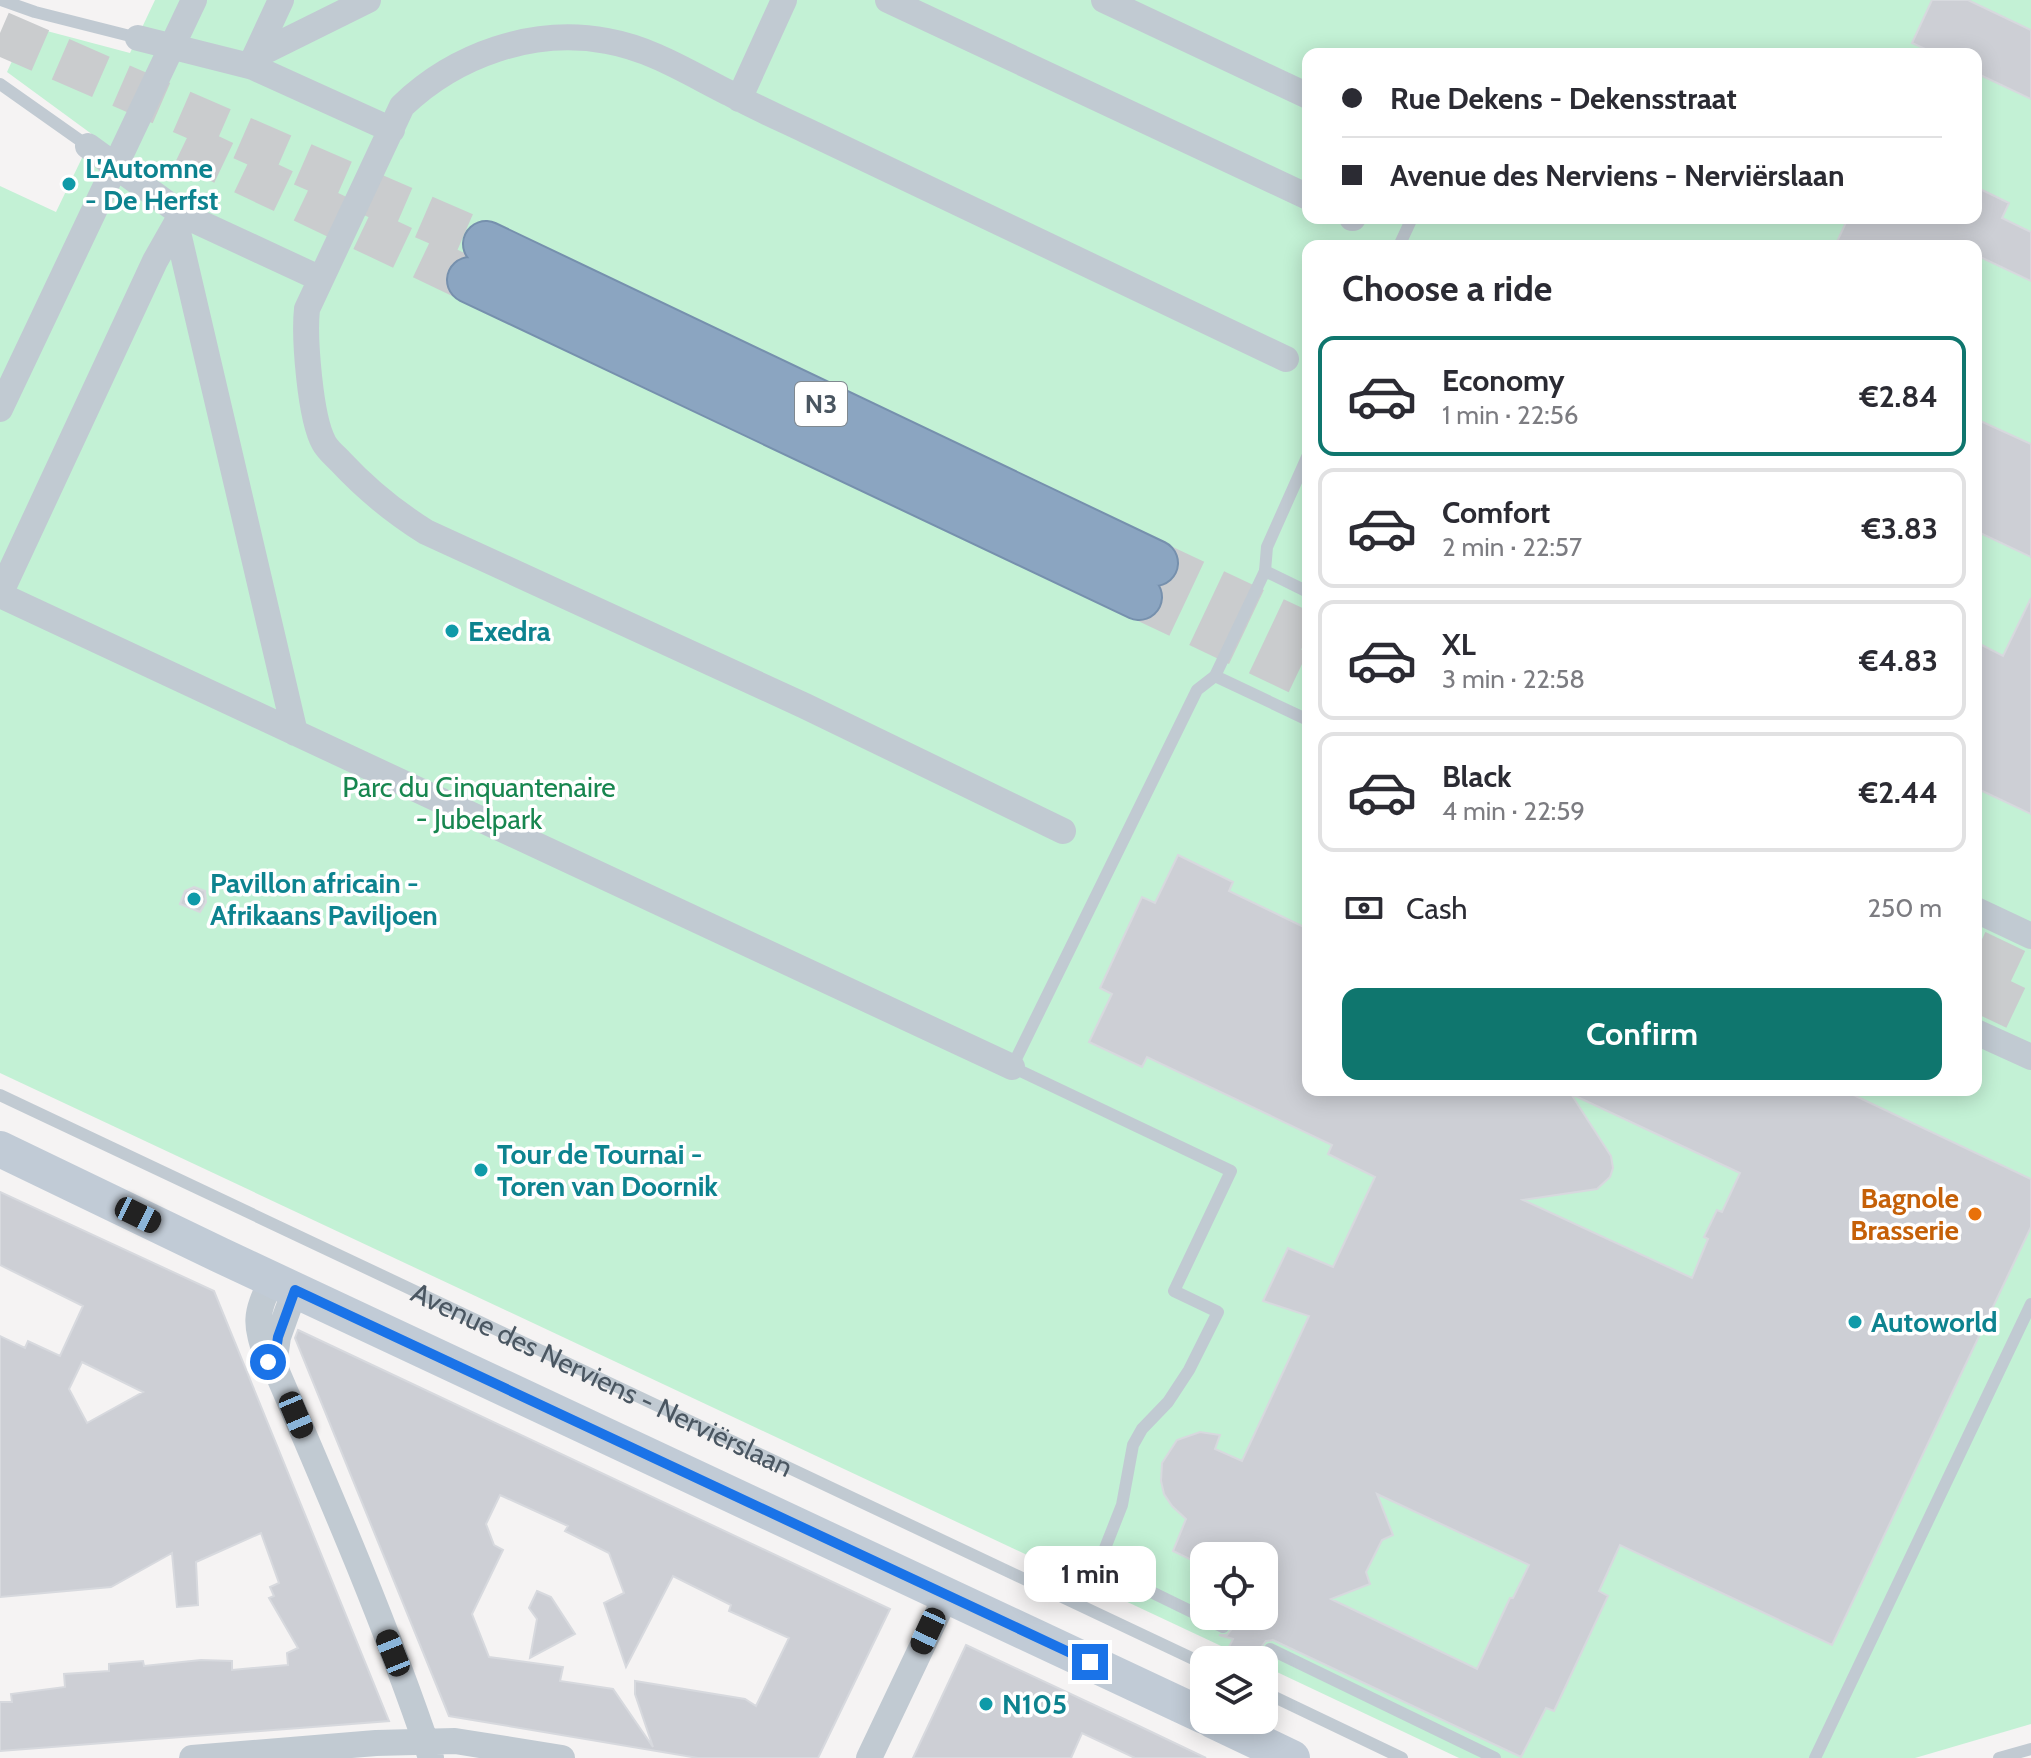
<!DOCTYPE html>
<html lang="en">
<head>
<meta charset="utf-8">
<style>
	body { margin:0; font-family:Cabin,sans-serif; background:#f7f7f7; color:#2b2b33; height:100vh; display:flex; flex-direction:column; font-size:30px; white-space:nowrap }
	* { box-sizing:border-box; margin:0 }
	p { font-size:26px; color:#7c7c81 }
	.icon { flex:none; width:44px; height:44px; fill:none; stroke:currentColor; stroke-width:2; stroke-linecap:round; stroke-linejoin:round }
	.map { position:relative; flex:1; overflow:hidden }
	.panel { position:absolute; left:1302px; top:240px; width:680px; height:856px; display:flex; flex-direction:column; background:#fff; border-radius:16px; box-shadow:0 4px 20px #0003 }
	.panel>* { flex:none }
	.guide { position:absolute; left:1302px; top:48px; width:680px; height:176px; border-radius:16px; box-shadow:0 4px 20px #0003; display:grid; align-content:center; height:176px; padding:0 40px; background:#fff }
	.buttons { position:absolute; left:1190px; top:1542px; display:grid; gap:16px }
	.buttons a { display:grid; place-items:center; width:88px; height:88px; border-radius:16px; background:#fff; box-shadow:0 4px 20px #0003; font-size:40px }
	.end { position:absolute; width:36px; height:36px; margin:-18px; border:10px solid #1a73e8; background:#fff; box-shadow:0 0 0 4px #fff }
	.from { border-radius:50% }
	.bubble { position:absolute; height:56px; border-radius:16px; background:#fff; box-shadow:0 4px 20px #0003; font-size:26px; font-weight:700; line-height:56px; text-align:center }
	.car { position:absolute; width:24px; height:48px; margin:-24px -12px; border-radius:10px; box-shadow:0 0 6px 2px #0007; background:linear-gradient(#222 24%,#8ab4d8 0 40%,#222 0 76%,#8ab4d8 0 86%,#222 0) }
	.guide b { display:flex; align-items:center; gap:28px; height:76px; font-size:30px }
	.guide b+b { border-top:2px solid #e1e1e2 }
	.guide i { width:20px; height:20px; background:#2b2b33 }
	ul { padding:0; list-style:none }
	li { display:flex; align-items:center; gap:24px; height:120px; margin:0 16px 12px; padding:0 24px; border:4px solid #e1e1e2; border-radius:16px }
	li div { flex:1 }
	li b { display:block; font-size:30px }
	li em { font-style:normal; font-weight:700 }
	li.selected { border-color:#0f766e }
	li>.icon { width:72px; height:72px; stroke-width:1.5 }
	h2 { padding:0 40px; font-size:36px; line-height:96px }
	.pay { display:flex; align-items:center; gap:20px; height:88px; padding:0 40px; font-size:30px }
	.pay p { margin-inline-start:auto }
	.primary-button { display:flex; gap:16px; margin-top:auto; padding:16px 40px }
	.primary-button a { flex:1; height:92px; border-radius:16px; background:#0f766e; color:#fff; font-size:32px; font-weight:700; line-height:92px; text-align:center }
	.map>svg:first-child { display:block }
	.green { fill:#c3f1d5; fill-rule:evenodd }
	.building { fill:#cdcfd5; stroke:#d7d9de; stroke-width:2; fill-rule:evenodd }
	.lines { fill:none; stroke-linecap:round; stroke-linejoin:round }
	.highway-tunnel { stroke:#caccce; stroke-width:44; stroke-dasharray:44 22; stroke-linecap:butt }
	.highway-casing { stroke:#7690ad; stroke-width:48 }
	.lane { stroke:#c1cad2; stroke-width:12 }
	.street { stroke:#c1cad2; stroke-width:26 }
	.secondary { stroke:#c1cbd6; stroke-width:36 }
	.highway { stroke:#8ba5c1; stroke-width:44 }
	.route { stroke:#1a73e8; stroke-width:10 }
	.culture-dot { fill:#0f9aa8; stroke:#fff; stroke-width:3 }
	.food-dot { fill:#e8710a; stroke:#fff; stroke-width:3 }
	.labels { text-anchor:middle; stroke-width:7; stroke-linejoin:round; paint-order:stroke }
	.shield { fill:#fff; stroke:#808990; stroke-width:2 }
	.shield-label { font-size:26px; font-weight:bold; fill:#4a5661 }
	.culture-label { font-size:28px; font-weight:bold; fill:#0d838f; stroke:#fff; text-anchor:start }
	.park-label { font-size:28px; fill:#17864f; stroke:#fff }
	.food-label { font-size:28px; font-weight:bold; fill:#c56008; stroke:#fff; text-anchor:end }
	.street-label { font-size:28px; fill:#4a5661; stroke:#fff }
</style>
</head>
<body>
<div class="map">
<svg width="2031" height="1758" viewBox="0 0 2031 1758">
	<rect width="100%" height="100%" fill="#f5f3f3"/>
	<path class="green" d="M 155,0 L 2031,0 L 2031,1724 L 1915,1758 L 1459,1758 L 1264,1666 L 1264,1660 L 1251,1660 L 0,1073 L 0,186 L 56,212 L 93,135 L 7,72 L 28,26 L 130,53 ZM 1308,54 L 1976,54 L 1976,218 L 1308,218 ZM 1308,246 L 1976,246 L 1976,1090 L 1308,1090 ZM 1204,1556 L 1264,1556 L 1264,1616 L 1204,1616 Z"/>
	<path class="building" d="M 1932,0 L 1968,0 L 2031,30 L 2031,99 L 1976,73 L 1976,54 L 1936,54 L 1912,43 Z
		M 1976,187 L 2009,203 L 2002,218 L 2031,232 L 2031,281 L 1976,255 L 1976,246 L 1835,246 L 1848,218 L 1976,218 Z
		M 1976,419 L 2031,444 L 2031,557 L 1976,531 Z
		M 2031,598 L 2031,814 L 1976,788 L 1976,642 L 2003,656 Z
		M 1178,855 L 1233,882 L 1229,891 L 1308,929 L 1308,1090 L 1843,1090 L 2031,1179 L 2031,1227 L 1832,1645 L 1620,1545 L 1599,1591 L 1608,1596 L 1554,1711 L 1546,1708 L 1521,1757 L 1273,1640 L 1266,1641 L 1262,1646 L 1262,1653 L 1266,1658 L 1252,1653 L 1249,1660 L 1246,1660 L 1227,1651 L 1233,1639 L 1219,1635 L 1227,1635 L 1231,1630 L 1228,1616 L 1264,1616 L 1264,1556 L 1204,1556 L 1204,1566 L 1173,1551 L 1186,1519 L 1172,1506 L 1164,1494 L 1161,1481 L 1162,1463 L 1177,1440 L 1200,1432 L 1220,1435 L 1215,1449 L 1242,1461 L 1309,1316 L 1263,1301 L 1288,1248 L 1333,1267 L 1375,1177 L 1328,1154 L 1332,1145 L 1147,1057 L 1142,1067 L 1089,1042 L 1112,994 L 1100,988 L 1142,897 L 1155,903 ZM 1571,1094 L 1740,1173 L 1722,1212 L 1717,1210 L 1704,1237 L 1708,1239 L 1692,1278 L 1523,1200 L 1597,1189 L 1610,1177 L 1613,1168 L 1611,1156 ZM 1377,1494 L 1529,1565 L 1513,1598 L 1510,1598 L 1477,1669 L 1331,1599 L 1370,1584 L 1366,1572 L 1382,1540 L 1393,1535 Z
		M 194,887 L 205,891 L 206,902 L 200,912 L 180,904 L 185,891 Z
		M 0,1192 L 214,1291 L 389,1721 L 0,1751 L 0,1702 L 12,1702 L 11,1694 L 65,1687 L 64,1674 L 109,1671 L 109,1664 L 143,1661 L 144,1666 L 201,1660 L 232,1661 L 232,1670 L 288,1665 L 287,1653 L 298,1648 L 269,1598 L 274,1596 L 270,1587 L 279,1583 L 261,1533 L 196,1562 L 198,1605 L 177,1607 L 172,1553 L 111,1587 L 0,1597 L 0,1336 L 25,1348 L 28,1341 L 60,1356 L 83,1306 L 0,1265 ZM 82,1362 L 143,1392 L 87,1423 L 69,1389 Z
		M 298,1330 L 890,1609 L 818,1758 L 698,1758 L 449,1716 L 295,1338 ZM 500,1495 L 568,1526 L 565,1531 L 609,1553 L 624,1593 L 604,1603 L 626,1667 L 673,1576 L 731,1605 L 729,1611 L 789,1638 L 756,1706 L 745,1699 L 635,1681 L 635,1694 L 653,1747 L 613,1689 L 560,1681 L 563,1667 L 489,1657 L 472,1614 L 503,1550 L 494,1545 L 486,1524 Z
		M 537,1591 L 551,1597 L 575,1634 L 530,1658 L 537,1619 L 529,1608 Z
		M 966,1645 L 1139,1726 L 1206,1758 L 1135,1758 L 1082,1733 L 1071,1758 L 913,1758 Z"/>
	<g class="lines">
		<path class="highway-tunnel" d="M 0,33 L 486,244
			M 184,144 L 470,280
			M 1155,563 L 1308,635
			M 1139,597 L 1308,677
			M 1976,952 L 2031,978
			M 1976,989 L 2031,1015"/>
		<defs>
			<path id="highway" d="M 486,244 L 1155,563
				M 470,280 L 1139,597"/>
		</defs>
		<use href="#highway" class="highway-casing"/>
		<g class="lane">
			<path d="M 1,0 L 35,12 L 138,38"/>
			<path d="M 0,84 L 88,146"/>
			<path d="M 1399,246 L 1412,218"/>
			<path d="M 1265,571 L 1308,592"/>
			<path d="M 1215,676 L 1308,720"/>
			<path id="s1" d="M 0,1095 L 1204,1664"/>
			<path d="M 1223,1627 L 1098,1566 L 1122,1505 L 1133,1445 L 1142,1429 L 1168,1402 L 1189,1370 L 1218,1312 L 1174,1291 L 1231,1171 L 1012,1067 L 1197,690 L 1215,676 L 1265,571 L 1267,547 L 1308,455"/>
			<path d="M 1270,1649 L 1495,1758"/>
			<path d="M 1264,1692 L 1402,1758"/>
			<path d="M 1815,1758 L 2031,1304"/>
			<path d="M 1999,1758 L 2031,1749"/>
		</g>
		<path class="street" d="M 888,0 L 1308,197
			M 1104,0 L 1308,96
			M 138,38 L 253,67 L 392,130
			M 255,56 L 281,0
			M 253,67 L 255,56 L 368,0
			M 739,99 L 784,0
			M 88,146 L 183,215 L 321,279
			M 183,215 L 176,224 L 295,733
			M 1352,218 L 1353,218
			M 0,409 L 194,0
			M 0,594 L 155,261 L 176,224
			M 0,595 L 1012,1067
			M 1063,831 L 805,706 L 426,532 C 394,512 366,489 340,461 C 335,456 327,449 324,443 C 310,418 304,337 307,309 L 402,106 C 455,55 533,27 607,41 C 652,49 689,73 729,93 C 754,107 780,118 805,130 C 966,206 1126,283 1286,359
			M 1976,910 L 2031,936
			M 1976,1032 L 2031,1057
			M 272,1279 C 254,1318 255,1321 268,1362 L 274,1365 C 330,1495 386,1624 431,1758
			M 274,1365 L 278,1337 L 295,1290
			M 192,1758 L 376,1743 L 455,1741 L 562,1758
			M 869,1758 L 947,1594"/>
		<path class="secondary" d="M 0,1149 L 220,1255 L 1204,1716
			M 1212,1720 L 1292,1758"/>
		<use href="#highway" class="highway"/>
	</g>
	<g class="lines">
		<path class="route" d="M 268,1362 L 274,1365 L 278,1337 L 295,1290 L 1090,1662"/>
	</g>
	<g class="culture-dot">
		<circle cx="69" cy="184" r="8"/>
		<circle cx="452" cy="631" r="8"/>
		<circle cx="194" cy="899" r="8"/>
		<circle cx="481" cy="1170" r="8"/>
		<circle cx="1855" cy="1322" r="8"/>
		<circle cx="986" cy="1704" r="8"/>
	</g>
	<circle class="food-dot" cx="1975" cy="1214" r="8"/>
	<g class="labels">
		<rect class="shield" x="795" y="382" width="52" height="44" rx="6"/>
		<g class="shield-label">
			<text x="821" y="413">N3</text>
		</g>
		<g class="culture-label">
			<text x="85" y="178">L'Automne<tspan x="85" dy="32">- De Herfst</tspan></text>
			<text x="468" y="641">Exedra</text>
			<text x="210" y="893">Pavillon africain -<tspan x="210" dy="32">Afrikaans Paviljoen</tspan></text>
			<text x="497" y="1164">Tour de Tournai -<tspan x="497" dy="32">Toren van Doornik</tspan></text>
			<text x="1871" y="1332">Autoworld</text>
			<text x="1002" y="1714">N105</text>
		</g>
		<g class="park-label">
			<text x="479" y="797">Parc du Cinquantenaire<tspan x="479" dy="32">- Jubelpark</tspan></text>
		</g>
		<g class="food-label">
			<text x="1959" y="1208">Bagnole<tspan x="1959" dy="32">Brasserie</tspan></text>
		</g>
		<g class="street-label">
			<text dy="10" stroke="none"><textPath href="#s1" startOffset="666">Avenue des Nerviens - Nerviërslaan</textPath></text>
		</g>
	</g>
</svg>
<div class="buttons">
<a><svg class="icon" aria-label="locate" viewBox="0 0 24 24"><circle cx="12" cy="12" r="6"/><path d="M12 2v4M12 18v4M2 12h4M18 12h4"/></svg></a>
<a><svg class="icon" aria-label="layers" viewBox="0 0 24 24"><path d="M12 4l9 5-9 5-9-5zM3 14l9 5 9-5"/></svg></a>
</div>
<i class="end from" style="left:268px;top:1362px"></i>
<i class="end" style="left:1090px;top:1662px"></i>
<div class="bubble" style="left:1024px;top:1546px;width:132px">1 min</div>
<i class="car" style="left:138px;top:1215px;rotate:116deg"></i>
<i class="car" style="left:296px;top:1415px;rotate:157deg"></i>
<i class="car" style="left:928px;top:1631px;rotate:205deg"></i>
<i class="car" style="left:393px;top:1653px;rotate:338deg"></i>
<div class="guide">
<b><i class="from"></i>Rue Dekens - Dekensstraat</b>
<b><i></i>Avenue des Nerviens - Nerviërslaan</b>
</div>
<section class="panel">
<h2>Choose a ride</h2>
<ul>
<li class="selected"><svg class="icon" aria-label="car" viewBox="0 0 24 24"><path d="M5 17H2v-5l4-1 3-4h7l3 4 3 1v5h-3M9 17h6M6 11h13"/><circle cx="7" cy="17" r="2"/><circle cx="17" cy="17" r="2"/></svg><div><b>Economy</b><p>1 min · 22:56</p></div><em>€2.84</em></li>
<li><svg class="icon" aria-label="car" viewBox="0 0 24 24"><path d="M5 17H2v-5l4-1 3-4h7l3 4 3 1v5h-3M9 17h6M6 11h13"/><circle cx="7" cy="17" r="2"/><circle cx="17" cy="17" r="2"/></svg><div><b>Comfort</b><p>2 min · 22:57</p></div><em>€3.83</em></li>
<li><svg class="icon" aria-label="car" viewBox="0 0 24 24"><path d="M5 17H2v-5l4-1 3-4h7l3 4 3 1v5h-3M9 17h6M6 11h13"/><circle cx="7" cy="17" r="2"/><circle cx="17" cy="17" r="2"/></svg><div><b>XL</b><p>3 min · 22:58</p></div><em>€4.83</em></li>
<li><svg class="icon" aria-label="car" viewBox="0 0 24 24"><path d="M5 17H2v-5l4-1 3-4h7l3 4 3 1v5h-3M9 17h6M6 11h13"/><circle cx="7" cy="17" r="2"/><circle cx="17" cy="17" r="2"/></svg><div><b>Black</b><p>4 min · 22:59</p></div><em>€2.44</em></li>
</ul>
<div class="pay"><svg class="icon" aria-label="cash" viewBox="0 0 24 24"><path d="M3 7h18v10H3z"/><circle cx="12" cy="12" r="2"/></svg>Cash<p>250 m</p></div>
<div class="primary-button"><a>Confirm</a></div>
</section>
</div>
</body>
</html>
